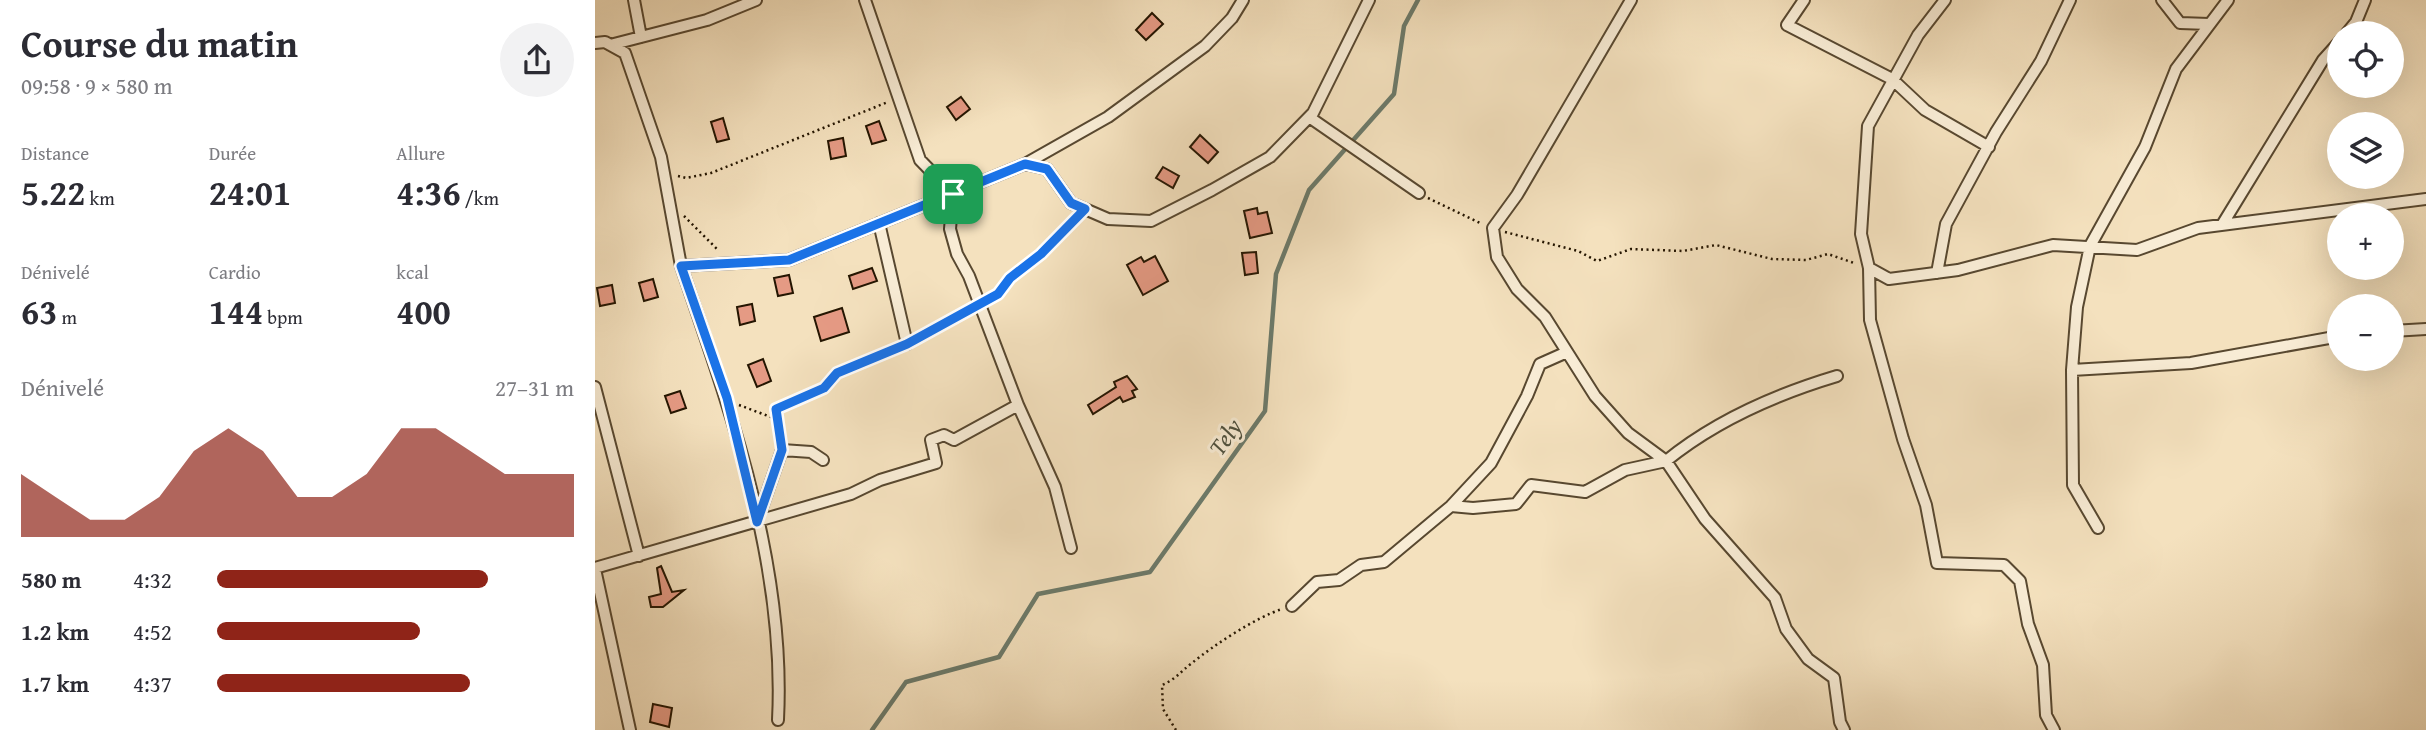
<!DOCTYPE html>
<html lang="fr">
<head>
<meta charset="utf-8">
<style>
  body { margin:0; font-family:"Gentium Book Plus",serif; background:#f2f2f3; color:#2b2b33; height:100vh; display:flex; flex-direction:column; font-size:26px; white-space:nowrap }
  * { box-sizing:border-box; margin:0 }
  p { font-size:23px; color:#7c7c81 }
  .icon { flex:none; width:38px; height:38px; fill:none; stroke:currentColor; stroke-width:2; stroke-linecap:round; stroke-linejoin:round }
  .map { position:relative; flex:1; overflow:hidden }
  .drawer { display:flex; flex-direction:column; background:#fff; width:595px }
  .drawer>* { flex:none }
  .tools { position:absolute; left:1732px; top:21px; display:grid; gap:14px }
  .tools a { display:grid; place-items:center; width:77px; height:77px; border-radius:50%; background:#fff; box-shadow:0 7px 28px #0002; font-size:35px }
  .pin { position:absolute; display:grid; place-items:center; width:60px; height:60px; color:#fff; margin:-30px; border-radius:14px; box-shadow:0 4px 10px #0006 }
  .round { display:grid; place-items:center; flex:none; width:74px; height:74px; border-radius:37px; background:#f2f2f3 }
  .overview { display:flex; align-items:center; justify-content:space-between; height:119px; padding:0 21px }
  h1 { font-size:38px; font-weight:700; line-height:52px }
  .figures { display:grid; grid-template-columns:repeat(3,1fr); gap:10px; height:119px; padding:7px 21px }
  .figures div { display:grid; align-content:center }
  .figures b { font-size:35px; font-weight:700 }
  .figures small { font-size:19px; font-weight:400 }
  .figures p { font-size:19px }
  .chart { height:196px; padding:14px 21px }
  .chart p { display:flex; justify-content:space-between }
  .chart svg { width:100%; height:126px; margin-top:7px; fill:#8f2418; opacity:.7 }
  ul { padding:0 21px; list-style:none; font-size:23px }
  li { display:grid; grid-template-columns:112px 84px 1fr; align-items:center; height:52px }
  li i { height:18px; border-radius:9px; background:#8f2418 }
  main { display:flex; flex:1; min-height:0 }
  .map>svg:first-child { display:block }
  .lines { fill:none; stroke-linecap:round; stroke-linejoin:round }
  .stream { stroke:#6c7a6a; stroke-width:4.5 }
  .building { fill:#e59a84; stroke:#241501; stroke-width:2 }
  .minor-casing { stroke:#584830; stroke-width:14 }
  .path { stroke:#241501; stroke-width:2.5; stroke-dasharray:2 3.5; stroke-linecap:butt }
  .minor { stroke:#f8ecd5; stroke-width:10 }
  .route-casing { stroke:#fff; stroke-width:14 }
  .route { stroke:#1a73e8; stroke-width:9 }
  .labels { text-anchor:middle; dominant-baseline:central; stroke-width:6; stroke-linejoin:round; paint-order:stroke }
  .water-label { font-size:24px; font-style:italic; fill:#4e503e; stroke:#f8ecd5 }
</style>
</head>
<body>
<main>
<section class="drawer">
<div class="overview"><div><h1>Course du matin</h1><p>09:58 · 9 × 580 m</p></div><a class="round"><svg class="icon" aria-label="share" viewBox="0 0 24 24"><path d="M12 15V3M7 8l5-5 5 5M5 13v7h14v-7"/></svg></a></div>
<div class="figures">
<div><p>Distance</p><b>5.22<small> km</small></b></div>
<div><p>Durée</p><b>24:01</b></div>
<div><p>Allure</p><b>4:36<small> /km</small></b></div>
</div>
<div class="figures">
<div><p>Dénivelé</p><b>63<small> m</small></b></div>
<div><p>Cardio</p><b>144<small> bpm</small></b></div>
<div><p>kcal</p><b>400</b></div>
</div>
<div class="chart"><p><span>Dénivelé</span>27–31 m</p>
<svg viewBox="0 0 160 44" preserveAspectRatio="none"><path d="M0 44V22L10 30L20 38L30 38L40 30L50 14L60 6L70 14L80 30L90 30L100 22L110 6L120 6L130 14L140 22L150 22L160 22V44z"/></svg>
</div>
<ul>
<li><b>580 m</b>4:32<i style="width:76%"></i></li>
<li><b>1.2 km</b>4:52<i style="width:57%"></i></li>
<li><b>1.7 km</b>4:37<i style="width:71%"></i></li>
</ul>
</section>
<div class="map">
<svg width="1831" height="730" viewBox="0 0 1831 730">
  <rect width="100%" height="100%" fill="#f4e1be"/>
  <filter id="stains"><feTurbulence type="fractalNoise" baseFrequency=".00286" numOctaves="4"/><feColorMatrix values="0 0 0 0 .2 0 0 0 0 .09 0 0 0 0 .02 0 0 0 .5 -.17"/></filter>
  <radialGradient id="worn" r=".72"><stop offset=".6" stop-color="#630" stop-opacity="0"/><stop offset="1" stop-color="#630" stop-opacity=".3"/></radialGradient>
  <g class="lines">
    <path class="stream" d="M277,730L311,682L404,657L443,594L555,572L670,411L681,274L714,190L799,94L809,26L823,0"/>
  </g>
  <path class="building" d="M557,13L568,24L551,40L541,30Z
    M366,97L375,109L361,120L352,107Z
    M128,118L134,139L122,142L116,122Z
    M284,121L291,140L277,144L271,126Z
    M605,135L623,152L613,163L595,147Z
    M248,138L251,156L236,159L233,141Z
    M568,167L584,176L578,188L561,178Z
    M662,208L663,214L672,212L677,233L655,238L649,211Z
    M661,252L663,273L650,275L647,253Z
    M560,256L573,281L548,295L532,265L546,257L549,262Z
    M277,268L282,281L258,289L254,276Z
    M194,275L198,293L183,296L179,278Z
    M58,279L63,297L49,301L44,283Z
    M17,285L20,303L5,306L2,288Z
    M157,304L160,321L145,325L142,307Z
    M247,308L254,332L226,341L219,317Z
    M168,359L176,381L162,387L153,365Z
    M532,376L542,389L537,391L540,397L528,402L525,397L498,414L493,405L521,387L519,382Z
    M85,391L91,408L76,413L70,396Z
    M66,566L77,592L89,590L68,607H56L54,597L66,594L62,568Z
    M58,704L77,708L74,727L55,722Z"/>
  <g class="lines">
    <g class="minor-casing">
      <path id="minor" d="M39,0L46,37
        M270,0L325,160L358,194L355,229L362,254L374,276L423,405
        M1036,0L922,195L898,228L902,257L922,289L950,317L1000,396L1033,433L1071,461C1120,421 1182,394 1242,376
        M1209,0L1192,25L1297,79L1330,110L1394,147
        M1350,0L1323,35L1273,126L1266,234L1274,268L1275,320L1308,439L1331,505L1342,563L1409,565L1425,581L1433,624L1448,665L1451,715L1459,730
        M1567,0L1585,23L1614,24
        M1752,33L1761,22L1770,0
        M0,43L10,42L30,53L66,157L86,266L194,260L430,164L513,117L610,46L637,18L648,0
        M15,45L112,20L161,0
        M714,117L824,193
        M430,164L452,169L476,203L513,219L556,221L617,190L675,157L718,113L774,0
        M284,223L312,344
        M1627,225L1728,60L1745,41
        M86,266C136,412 191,565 183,720
        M1274,268L1294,279L1363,270L1458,245L1542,250L1603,228L1831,199
        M1342,273L1351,224L1401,132L1446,61L1475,0
        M1797,331L1831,329
        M1477,370L1596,363L1745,336
        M0,387L44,556
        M856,506L878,508L921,504L936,485L990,492L1030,470L1071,461L1110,519L1180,598L1191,629L1213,659L1239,678L1245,722L1249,730
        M163,519L187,450L216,452L228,460
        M1503,528L1478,485L1477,370L1482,307L1495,246L1550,147L1581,69L1633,0
        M0,568L256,494L285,480L341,463L336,440L349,435L359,440L423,405L460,487L476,548
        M0,569L35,730
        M697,606L722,582L744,580L766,565L789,562L856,506L896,463L932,396L945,364L972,352"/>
    </g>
    <path class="path" d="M83,176L91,178L116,173L293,102
      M833,198L887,224
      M89,216L124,251
      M910,232L983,251L1002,261L1036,249L1088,251L1121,245L1177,259L1211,260L1233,254L1259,263
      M394,300L446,254L479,218
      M323,339L376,311
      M144,405L181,419
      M185,437L181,409L229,388L242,374L301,349
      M581,730L568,709L567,685C581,679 585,672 597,663C619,645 660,618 687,609"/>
    <use href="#minor" class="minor"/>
  </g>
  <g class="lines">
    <g class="route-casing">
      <path id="route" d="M430,164L452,169L476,203L490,209L446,254L415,278L403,294L312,344L242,373L229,388L181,409L187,450L162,522L132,398L86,266L194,260Z"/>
    </g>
    <use href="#route" class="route"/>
  </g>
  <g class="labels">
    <g class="water-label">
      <text transform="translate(630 437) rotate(-55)">Tely</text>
    </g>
  </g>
  <rect width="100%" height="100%" filter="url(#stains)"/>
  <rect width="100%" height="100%" fill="url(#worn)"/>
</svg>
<div class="tools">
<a><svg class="icon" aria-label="locate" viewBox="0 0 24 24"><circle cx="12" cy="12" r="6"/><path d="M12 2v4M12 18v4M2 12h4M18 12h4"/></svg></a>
<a><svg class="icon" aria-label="layers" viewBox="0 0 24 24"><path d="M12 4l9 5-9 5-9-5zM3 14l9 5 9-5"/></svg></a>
<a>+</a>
<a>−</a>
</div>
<div class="pin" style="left:358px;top:194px;background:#1e9e55"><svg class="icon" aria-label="arrive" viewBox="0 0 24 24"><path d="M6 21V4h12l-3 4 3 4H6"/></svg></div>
</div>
</main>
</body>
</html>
